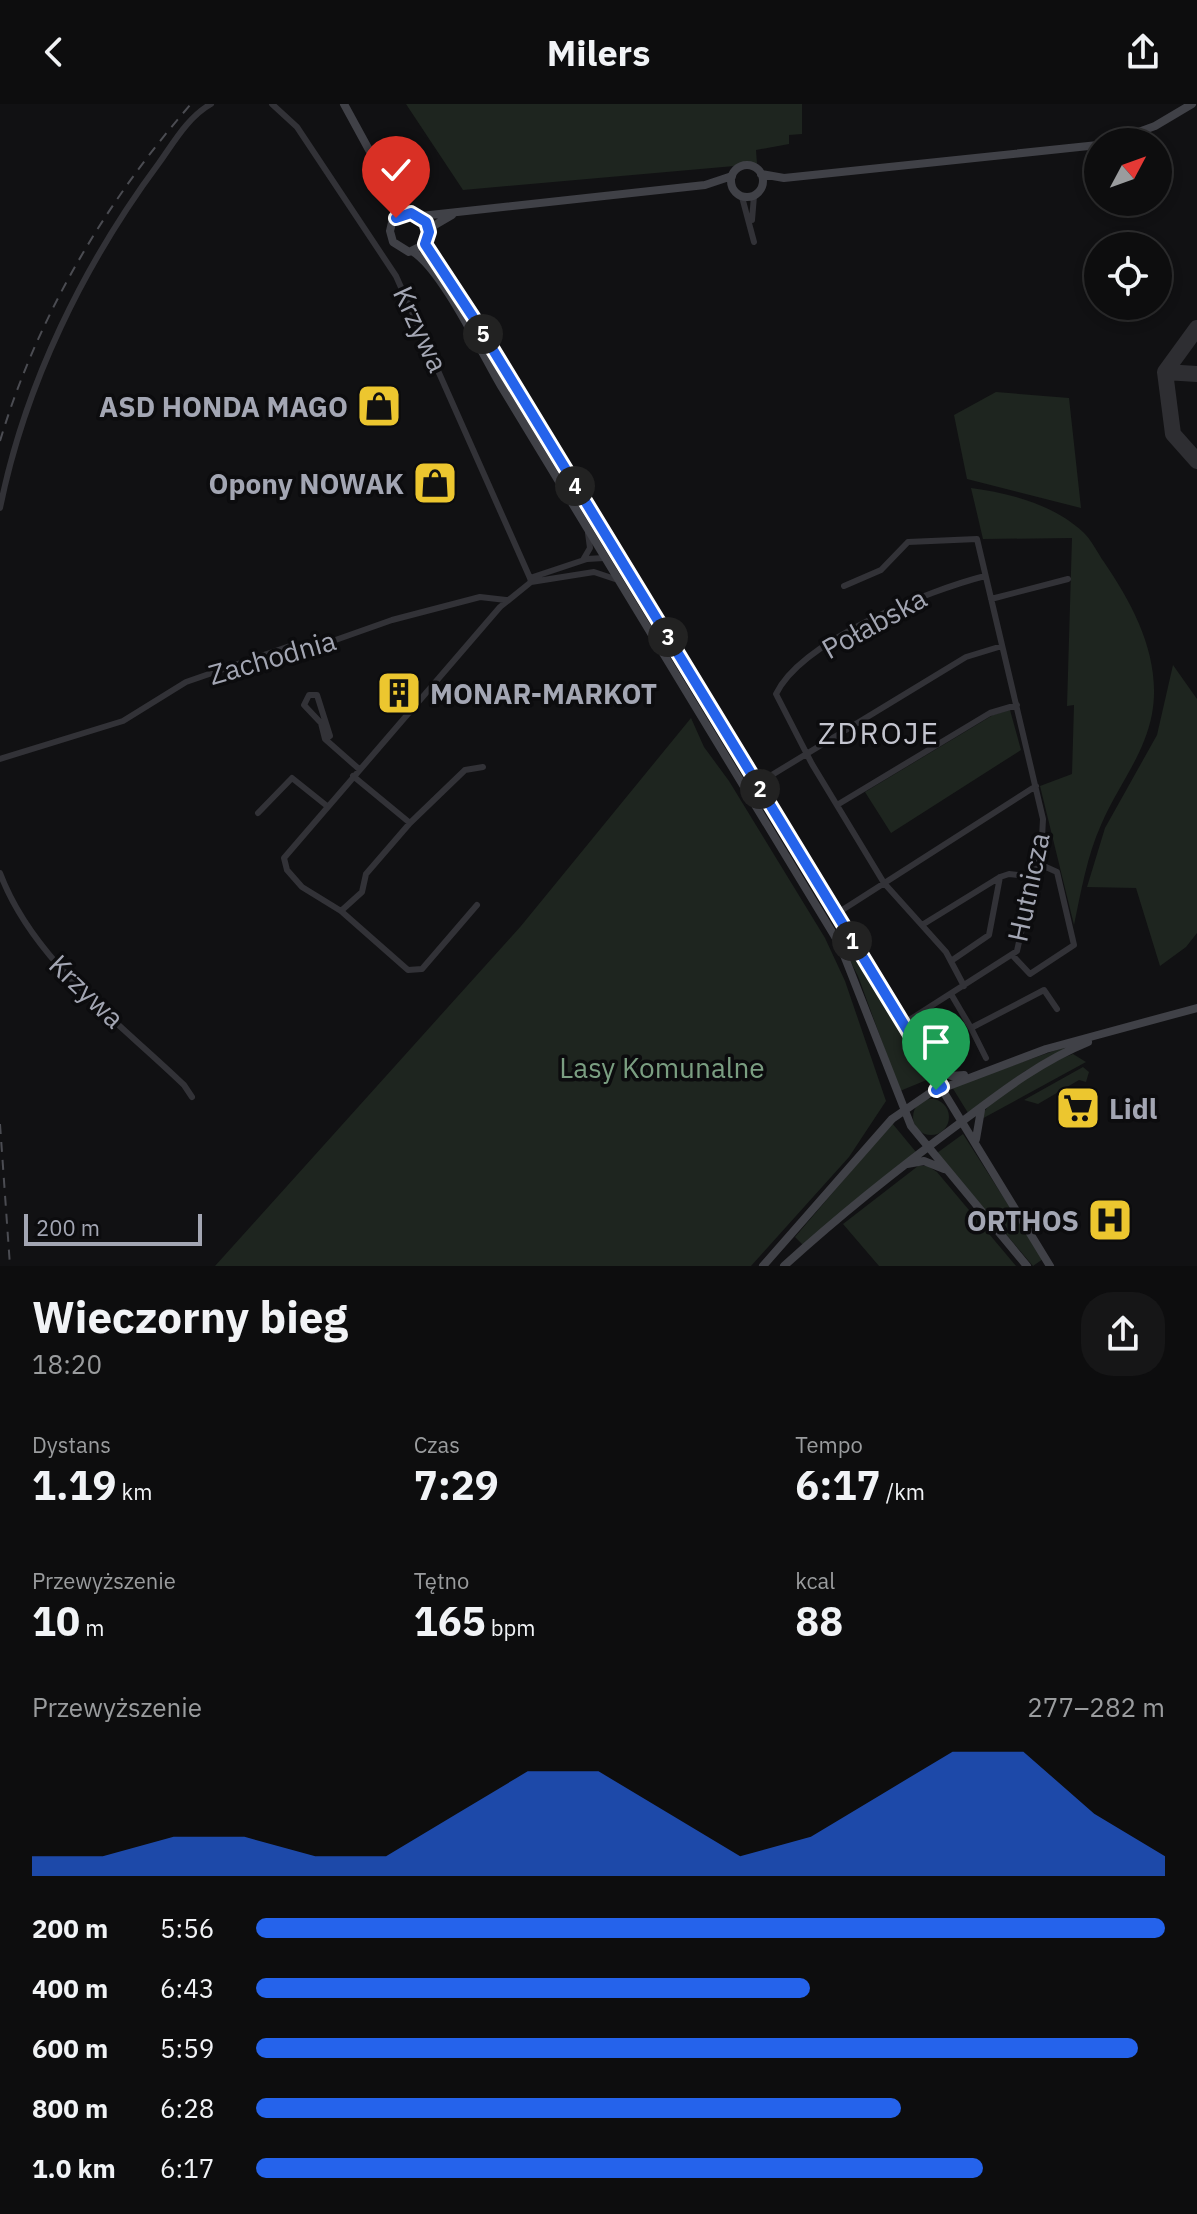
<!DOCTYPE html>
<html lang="pl">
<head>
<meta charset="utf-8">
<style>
  body { margin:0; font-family:"IBM Plex Sans",sans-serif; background:#161617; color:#f1f3f6; height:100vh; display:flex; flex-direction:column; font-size:30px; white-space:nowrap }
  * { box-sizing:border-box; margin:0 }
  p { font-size:26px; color:#9a9c9e }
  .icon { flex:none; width:44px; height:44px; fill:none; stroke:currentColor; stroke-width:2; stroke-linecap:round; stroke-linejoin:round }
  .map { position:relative; height:1162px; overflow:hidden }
  .details { display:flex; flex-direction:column; background:#0d0d0e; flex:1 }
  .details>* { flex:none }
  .needle { width:52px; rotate:49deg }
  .fabs { position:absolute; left:1084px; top:24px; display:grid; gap:16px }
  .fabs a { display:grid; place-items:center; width:88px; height:88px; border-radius:50%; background:#0d0d0e; box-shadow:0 4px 12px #0003,0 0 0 2px #2d2d2e; font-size:40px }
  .scale { position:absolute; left:24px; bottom:20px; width:178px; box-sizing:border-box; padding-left:8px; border:4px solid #a3a6b3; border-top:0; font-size:22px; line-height:28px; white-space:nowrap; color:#a3a6b3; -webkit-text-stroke:6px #0c0c0e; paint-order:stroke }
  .pin { position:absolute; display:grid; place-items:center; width:68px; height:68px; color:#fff; margin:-82px -34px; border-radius:50% 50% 50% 0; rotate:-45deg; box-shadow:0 0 8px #0007 }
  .pin .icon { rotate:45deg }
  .km { position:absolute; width:40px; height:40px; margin:-20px; border-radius:50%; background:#222; color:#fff; font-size:22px; line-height:40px; text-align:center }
  .round { display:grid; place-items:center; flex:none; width:84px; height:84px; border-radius:32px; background:#161617 }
  .headline { display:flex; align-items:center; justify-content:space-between; height:136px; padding:0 32px }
  h1 { font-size:44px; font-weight:700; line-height:60px }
  .stats { display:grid; grid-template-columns:repeat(3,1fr); gap:12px; height:136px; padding:8px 32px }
  .stats div { display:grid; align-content:center }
  .stats b { font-size:40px; font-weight:700 }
  .stats small { font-size:22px; font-weight:400 }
  .stats p { font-size:22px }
  .chart { height:224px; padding:16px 32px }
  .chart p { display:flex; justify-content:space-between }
  .chart svg { width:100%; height:144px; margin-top:8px; fill:#2563eb; opacity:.7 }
  ul { padding:0 32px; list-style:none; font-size:26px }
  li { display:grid; grid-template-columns:128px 96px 1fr; align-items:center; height:60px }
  li i { height:20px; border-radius:10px; background:#2563eb }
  header { display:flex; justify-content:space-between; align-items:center; height:104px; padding:0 32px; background:#0d0d0e; font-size:36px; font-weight:700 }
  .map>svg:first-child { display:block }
  .green { fill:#1e251f }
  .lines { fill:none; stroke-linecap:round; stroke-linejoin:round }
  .taxiway { stroke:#2e2e32; stroke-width:16 }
  .street { stroke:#323237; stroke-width:6 }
  .secondary { stroke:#404147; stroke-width:8 }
  .rail { stroke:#4b4c52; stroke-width:2; stroke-dasharray:10 8; stroke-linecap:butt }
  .route-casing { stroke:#fff; stroke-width:16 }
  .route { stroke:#2563eb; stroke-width:10 }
  .labels { text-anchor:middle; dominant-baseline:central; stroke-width:7; stroke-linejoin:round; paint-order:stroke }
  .street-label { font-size:28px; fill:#a3a6b3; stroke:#0c0c0e }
  .poi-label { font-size:28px; font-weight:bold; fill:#a3a6b3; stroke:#0c0c0e; text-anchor:end }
  .park-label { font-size:28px; fill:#7a9e81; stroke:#0c0c0e }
  .neighbourhood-label { font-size:30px; letter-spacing:2px; fill:#c4c5cf; stroke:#0c0c0e }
</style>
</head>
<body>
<header><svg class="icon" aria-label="back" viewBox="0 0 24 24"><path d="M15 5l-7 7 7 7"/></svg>Milers<svg class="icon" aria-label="share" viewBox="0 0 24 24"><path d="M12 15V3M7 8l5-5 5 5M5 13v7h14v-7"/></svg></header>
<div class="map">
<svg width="1197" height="1162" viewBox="0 0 1197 1162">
  <rect width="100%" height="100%" fill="#111113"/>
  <path class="green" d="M406,0H802V30L789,31V40L756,46L757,60L463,86Z
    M996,288L1069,294L1081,404L967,375L954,311Z
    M971,384C1009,389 1053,400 1083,428C1091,435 1097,448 1104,458C1134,502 1162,555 1152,610C1144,652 1117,683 1101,721C1087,752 1081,788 1074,821L1040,682L1072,670L1074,601L1067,602L1072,434L983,435Z
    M1173,561L1197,595V829L1186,843L1160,862L1136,784L1087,783L1105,724L1157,631Z
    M1010,606L1021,646L891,729L865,688L993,611Z
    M691,614L704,643L729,677L825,834L845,877L886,997L849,1053L751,1162H215L521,822Z
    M842,825L929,975L900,987L858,872L836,829Z
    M1082,937L1025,967L968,1009L952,983Z
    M1073,950L1086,958L978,1017C993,988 1041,961 1073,950Z
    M1083,963L1089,968L1086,978L1079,976L1038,1000L1024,996Z
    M913 1013a18 18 0 1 1 36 0a18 18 0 1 1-36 0Z
    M892,1019L916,1048L803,1141L795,1133Z
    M963,1030L1043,1155L1033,1162L937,1049Z
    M918,1062H928L937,1068L1016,1162H879L843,1120Z"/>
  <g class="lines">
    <path class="taxiway" d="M1197,224L1165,268L1173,330L1197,357
      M1165,268L1197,270"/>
    <path class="street" d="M272,0L297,23L396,172L530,474
      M742,93L754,138
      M752,116L754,92
      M0,404C25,280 84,160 159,59C174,38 188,13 211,0
      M583,456L590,444L588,429
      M530,474L587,455L604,454
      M531,478L594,468L615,475
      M844,482L881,466L908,438L977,435L1043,715L1042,734L1017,847L903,920
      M991,495L1068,475
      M325,635L330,632L317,591H309L304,601L321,619L325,635L359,665
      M0,655L123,617L186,578L290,542L327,539L392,516L480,493L506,496
      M353,672L410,719L465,666L483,663
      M757,680L966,553L1002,542
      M837,701L990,609L1017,601
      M258,709L292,674L327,702
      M0,769C33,857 119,918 184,981L192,993
      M477,801L422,865L408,866L341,807L302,783L287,766L284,754L500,503L531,478L530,474
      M341,807L362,788L366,770L410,719
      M836,810L1036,682
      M922,821L1000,773L1009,770L1035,773
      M1013,852L1030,870L1074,841L1057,768L1037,759
      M951,857L989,831L1000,773
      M964,882L946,848L884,779L812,660L776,590C802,536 930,486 985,472
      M951,890L971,924L1044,886L1057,905
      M971,924L986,954"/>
    <path class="secondary" d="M344,0L386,77L410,108
      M1111,38L1155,22L1192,0
      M731 77a16 16 0 1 1 32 0a16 16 0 1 1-32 0Z
      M761,70L784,74L1098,41
      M386,77L395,106L390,127L393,138L409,148L425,140L428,125L421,112L406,109L393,117
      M421,112L705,81L732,72
      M428,125L452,111
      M425,140L1050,1162
      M412,147C442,165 482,250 501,282L840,841L911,1022L1027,1162
      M932,963L951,972L964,971
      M976,1035L981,1006
      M907,1060L924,1057L944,1065
      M763,1162L892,1015L930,989L1046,945L1197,904
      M784,1162C840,1111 899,1064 960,1019C1001,988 1041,957 1088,938"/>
    <path class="rail" d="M0,337C37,213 106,97 191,0
      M0,1020L10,1162"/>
  </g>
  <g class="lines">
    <g class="route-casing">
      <path id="route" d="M396,114L411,109L426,118L429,128L425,140L473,213L942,983L936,986"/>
    </g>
    <use href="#route" class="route"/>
  </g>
  <defs>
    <g id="shop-square" transform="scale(2.3)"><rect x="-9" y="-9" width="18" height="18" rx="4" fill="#ecc62f" stroke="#0c0c0e"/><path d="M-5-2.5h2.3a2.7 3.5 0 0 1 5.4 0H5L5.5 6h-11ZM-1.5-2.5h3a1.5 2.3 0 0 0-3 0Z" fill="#111"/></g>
    <g id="building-square" transform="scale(2.3)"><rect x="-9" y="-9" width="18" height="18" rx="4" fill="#ecc62f" stroke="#0c0c0e"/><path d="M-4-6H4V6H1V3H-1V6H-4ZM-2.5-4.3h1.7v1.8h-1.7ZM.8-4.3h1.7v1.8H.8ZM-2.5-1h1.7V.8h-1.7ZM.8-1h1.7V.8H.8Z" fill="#111"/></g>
    <g id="supermarket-square" transform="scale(2.3)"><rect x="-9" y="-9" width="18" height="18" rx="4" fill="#ecc62f" stroke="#0c0c0e"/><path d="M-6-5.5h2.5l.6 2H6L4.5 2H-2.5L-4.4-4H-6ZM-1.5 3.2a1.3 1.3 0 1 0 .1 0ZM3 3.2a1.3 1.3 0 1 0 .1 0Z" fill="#111"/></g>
    <g id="hospital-square" transform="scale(2.3)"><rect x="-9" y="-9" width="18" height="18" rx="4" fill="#ecc62f" stroke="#0c0c0e"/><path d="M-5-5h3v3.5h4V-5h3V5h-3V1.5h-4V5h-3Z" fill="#111"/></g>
  </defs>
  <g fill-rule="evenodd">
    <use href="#shop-square" x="379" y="302"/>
    <use href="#shop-square" x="435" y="379"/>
    <use href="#building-square" x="399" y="589"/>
    <use href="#supermarket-square" x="1078" y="1004"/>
    <use href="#hospital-square" x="1110" y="1116"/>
  </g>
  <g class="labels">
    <g class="street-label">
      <text transform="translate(421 225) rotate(65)">Krzywa</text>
      <text transform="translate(874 519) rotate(-29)">Połabska</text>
      <text transform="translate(272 553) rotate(-16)">Zachodnia</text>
      <text transform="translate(1028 783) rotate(-78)">Hutnicza</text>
      <text transform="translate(87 887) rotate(44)">Krzywa</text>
    </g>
    <g class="poi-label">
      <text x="348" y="302">ASD HONDA MAGO</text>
      <text x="404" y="379">Opony NOWAK</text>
      <text x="430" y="589" text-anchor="start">MONAR-MARKOT</text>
      <text x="1109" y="1004" text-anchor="start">Lidl</text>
      <text x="1079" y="1116">ORTHOS</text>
    </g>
    <g class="park-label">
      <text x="662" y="963">Lasy Komunalne</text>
    </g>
    <g class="neighbourhood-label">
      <text x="879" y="628">ZDROJE</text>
    </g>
  </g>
</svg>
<div class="fabs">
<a><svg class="needle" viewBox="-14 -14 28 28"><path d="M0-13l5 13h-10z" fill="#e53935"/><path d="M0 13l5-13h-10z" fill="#9a9c9e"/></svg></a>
<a><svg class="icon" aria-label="locate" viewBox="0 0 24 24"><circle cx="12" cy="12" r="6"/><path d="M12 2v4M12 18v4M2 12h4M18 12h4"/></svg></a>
</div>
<div class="scale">200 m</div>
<div class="pin" style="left:936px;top:986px;background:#1e9e55"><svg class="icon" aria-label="arrive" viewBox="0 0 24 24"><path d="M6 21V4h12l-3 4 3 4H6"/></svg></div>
<div class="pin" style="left:396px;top:114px;background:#d93025"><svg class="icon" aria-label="check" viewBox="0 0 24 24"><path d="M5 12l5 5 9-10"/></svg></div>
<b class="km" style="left:852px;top:837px">1</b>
<b class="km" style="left:760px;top:685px">2</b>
<b class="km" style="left:668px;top:533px">3</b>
<b class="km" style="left:575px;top:382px">4</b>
<b class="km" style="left:483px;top:230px">5</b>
</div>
<section class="details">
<div class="headline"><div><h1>Wieczorny bieg</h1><p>18:20</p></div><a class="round"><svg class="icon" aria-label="share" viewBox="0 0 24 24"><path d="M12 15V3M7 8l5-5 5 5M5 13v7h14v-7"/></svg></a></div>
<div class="stats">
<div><p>Dystans</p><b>1.19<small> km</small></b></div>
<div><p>Czas</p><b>7:29</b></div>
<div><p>Tempo</p><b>6:17<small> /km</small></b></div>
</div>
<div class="stats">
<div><p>Przewyższenie</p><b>10<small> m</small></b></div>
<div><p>Tętno</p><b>165<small> bpm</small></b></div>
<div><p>kcal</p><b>88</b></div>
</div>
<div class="chart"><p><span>Przewyższenie</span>277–282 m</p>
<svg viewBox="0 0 160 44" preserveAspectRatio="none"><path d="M0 44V38L10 38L20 32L30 32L40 38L50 38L60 25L70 12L80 12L90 25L100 38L110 32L120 19L130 6L140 6L150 25L160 38V44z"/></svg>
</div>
<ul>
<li><b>200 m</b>5:56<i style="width:100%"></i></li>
<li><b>400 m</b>6:43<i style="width:61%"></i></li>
<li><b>600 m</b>5:59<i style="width:97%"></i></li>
<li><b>800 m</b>6:28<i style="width:71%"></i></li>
<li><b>1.0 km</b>6:17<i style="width:80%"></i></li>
</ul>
</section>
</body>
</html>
